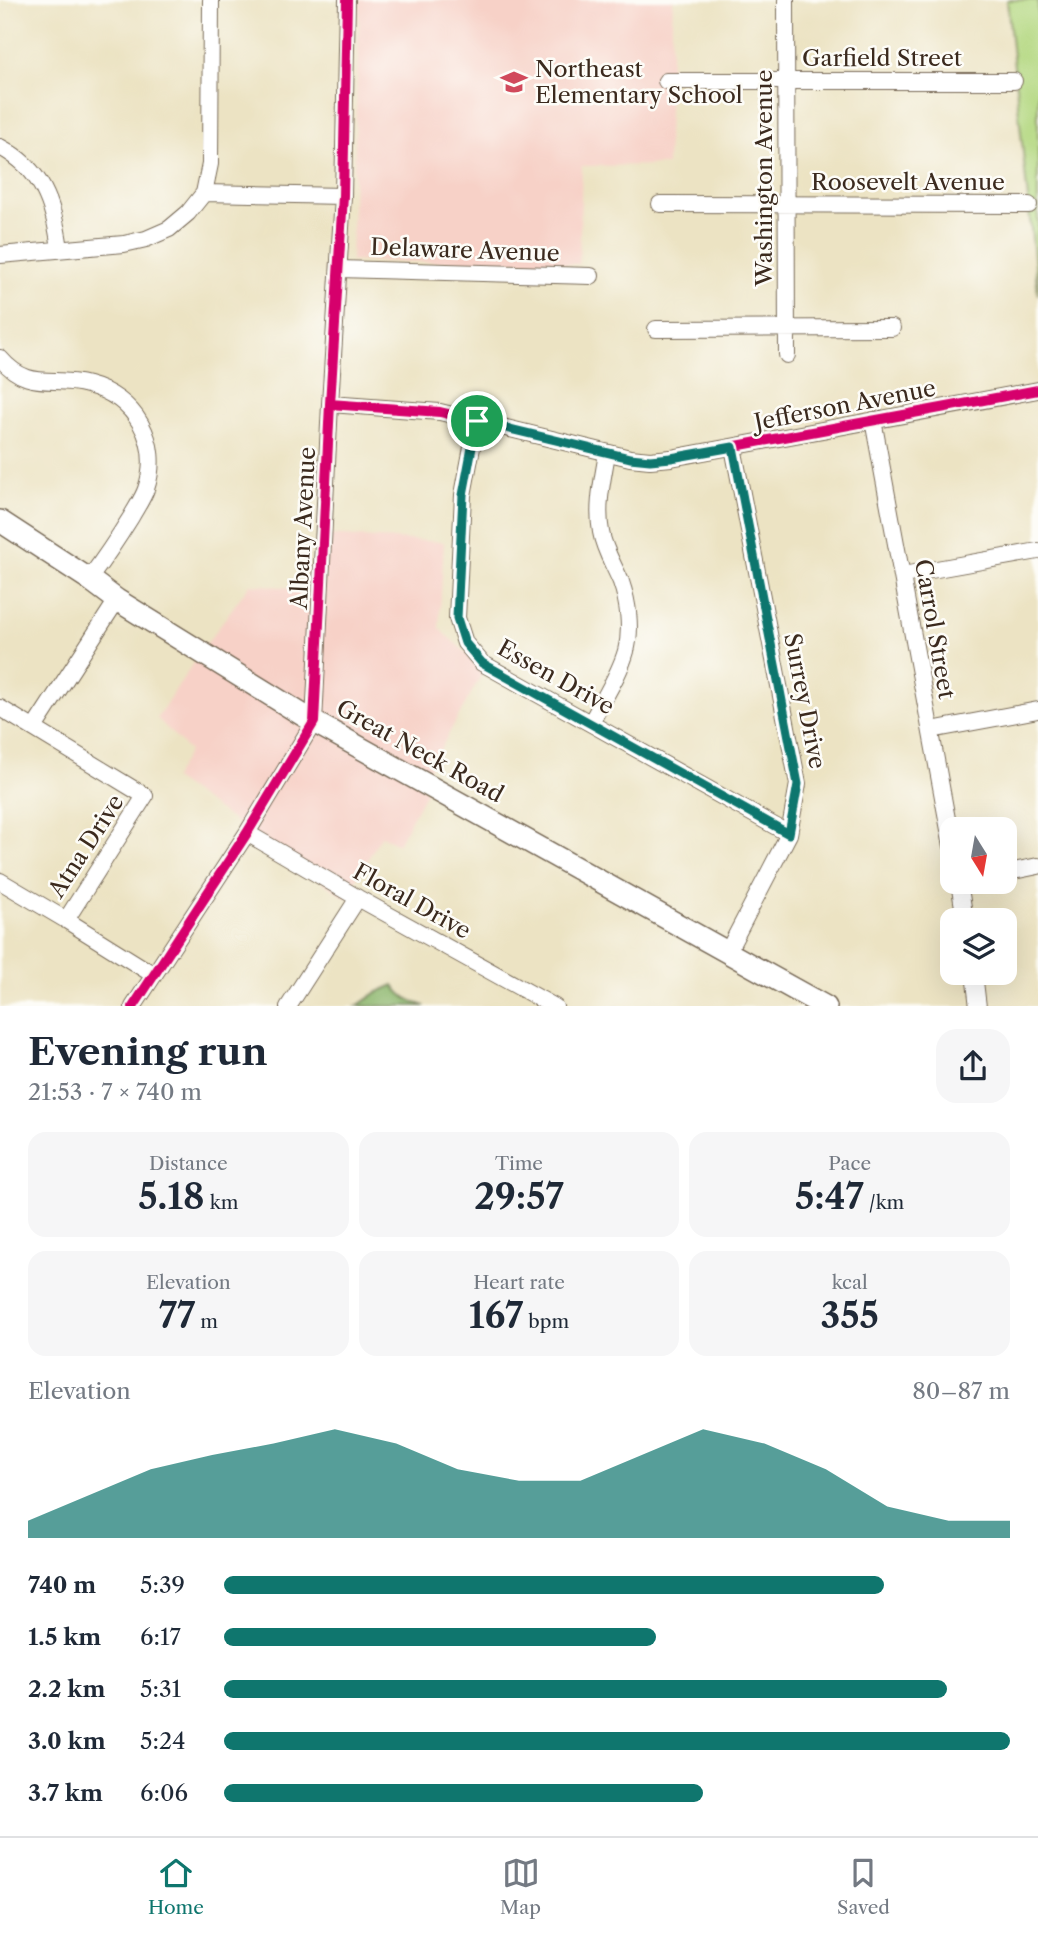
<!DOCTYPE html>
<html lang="en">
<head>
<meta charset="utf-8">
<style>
  body { margin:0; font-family:"Libre Caslon Text",serif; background:#f6f6f7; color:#1f2937; height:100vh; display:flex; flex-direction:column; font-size:26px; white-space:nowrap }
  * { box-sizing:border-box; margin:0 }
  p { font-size:23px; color:#747a83 }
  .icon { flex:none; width:38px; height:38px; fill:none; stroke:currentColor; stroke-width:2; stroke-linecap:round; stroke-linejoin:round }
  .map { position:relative; height:1006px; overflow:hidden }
  .sheet { display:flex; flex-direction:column; background:#fff; flex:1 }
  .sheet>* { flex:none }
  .needle { width:46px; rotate:169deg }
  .fabs { position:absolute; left:940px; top:817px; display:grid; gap:14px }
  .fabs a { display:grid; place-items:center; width:77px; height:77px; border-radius:14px; background:#fff; box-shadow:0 7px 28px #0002; font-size:35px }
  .pin { position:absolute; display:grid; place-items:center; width:60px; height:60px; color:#fff; margin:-30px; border:4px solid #fff; border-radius:50%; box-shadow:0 2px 7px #0007 }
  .round { display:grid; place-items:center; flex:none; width:74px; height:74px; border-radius:21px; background:#f6f6f7 }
  .summary { display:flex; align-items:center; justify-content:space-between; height:119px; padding:0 28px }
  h1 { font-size:38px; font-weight:700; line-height:52px }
  .metrics { display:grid; grid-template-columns:repeat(3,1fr); gap:10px; height:119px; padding:7px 28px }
  .metrics div { display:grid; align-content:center; border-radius:18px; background:#f6f6f7; text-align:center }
  .metrics b { font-size:35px; font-weight:700 }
  .metrics small { font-size:19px; font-weight:400 }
  .metrics p { font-size:19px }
  .chart { height:196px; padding:14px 28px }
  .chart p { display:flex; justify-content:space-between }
  .chart svg { width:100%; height:126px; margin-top:7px; fill:#0f766e; opacity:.7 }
  ul { padding:0 28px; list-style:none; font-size:23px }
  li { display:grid; grid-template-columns:112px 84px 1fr; align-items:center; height:52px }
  li i { height:18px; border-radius:9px; background:#0f766e }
  .dock { display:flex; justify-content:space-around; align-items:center; height:98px; border-top:2px solid #e0e1e3; background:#fff; font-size:19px; color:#747a83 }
  .dock a { display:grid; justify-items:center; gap:4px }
  .dock .on { color:#0f766e }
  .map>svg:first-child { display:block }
  .built { fill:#f7d1c7 }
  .green { fill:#b4d881; stroke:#788150; stroke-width:2 }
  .forest { fill:#8fb86f; stroke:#657146; stroke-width:2 }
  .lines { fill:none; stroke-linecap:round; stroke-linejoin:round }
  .minor-casing { stroke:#796b58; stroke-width:18 }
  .major-casing { stroke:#796b58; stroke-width:24 }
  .minor { stroke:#fff; stroke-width:16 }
  .major { stroke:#fff; stroke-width:21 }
  .cycleway-casing { stroke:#fdfcf7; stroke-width:15 }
  .cycleway { stroke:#d6006c; stroke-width:10 }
  .route-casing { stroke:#fff; stroke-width:14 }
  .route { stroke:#0f766e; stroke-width:9 }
  .labels { text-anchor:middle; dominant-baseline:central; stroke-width:5; stroke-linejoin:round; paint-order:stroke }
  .street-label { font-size:23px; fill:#3b2a1e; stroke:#fdfcf7 }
  .poi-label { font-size:23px; fill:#3b2a1e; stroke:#fdfcf7; text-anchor:start }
</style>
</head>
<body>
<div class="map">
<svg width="1038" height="1007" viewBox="0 0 1038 1007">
  <rect width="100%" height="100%" fill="#fdfcf7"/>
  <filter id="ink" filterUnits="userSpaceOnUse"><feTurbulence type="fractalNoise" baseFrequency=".0143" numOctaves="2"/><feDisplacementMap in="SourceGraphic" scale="14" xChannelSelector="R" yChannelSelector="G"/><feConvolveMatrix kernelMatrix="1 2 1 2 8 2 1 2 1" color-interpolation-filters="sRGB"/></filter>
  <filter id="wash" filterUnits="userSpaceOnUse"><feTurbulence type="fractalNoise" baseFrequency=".00686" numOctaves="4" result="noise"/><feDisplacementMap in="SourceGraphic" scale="28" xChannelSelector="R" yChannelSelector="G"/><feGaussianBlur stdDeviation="1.57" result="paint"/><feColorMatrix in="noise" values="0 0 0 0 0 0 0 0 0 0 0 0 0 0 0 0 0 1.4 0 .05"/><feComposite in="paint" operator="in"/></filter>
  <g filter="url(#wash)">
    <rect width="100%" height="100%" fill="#ece3c3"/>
    <path class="built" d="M360,0H673L667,165L582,166L579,264L351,261Z
      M326,535L444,542L439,628L484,670L420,786L427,790L398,844L381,836L346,898L173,779L189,751L157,718L197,657L250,584L323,591Z"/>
    <path class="green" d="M1007,0H1038V295Z"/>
    <path class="forest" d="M394,985C402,998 411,1001 425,1006H357L376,993Z"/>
  </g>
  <g filter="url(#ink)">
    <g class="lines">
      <g class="minor-casing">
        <path id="minor" d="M786,0L787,355
          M666,81H1014
          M0,147C42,169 54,204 60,249
          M204,193L210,164L211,0
          M660,204L1029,205
          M0,255L124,244L146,239L169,229L188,213L204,193L343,196
          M339,269L591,276
          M656,329L892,328
          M0,358C29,392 52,375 88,385C135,397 162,442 146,489C143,498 136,508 131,517C118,538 104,559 89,579
          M330,404L440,412L630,458L650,460L671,458L1038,390
          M873,420L952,846
          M477,421L463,495L457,618L465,643L482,663L789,834
          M903,575L1038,551
          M0,708L145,796L66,920
          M591,723C603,699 619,676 626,651C632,629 628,602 621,582C614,565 604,550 601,532C596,505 603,479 607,453
          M34,728L117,600
          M931,730L1038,710
          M247,833L358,898L555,1007
          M1004,873L1038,866
          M0,881L66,920L154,975
          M959,882L965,920
          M728,951L789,834L798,784L733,447
          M974,973L978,1007
          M133,1007L247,833L314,722L330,404L343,196L347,0
          M288,1007L358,898"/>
      </g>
      <g class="major-casing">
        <path id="major" d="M0,521L89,579L117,600L314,722L826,1007"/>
      </g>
      <use href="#minor" class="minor"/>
      <use href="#major" class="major"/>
      <g class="cycleway-casing">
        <path id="cycleway" d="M330,404L440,412L630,458L650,460L671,458L1038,390
          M133,1007L247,833L314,722L330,404L343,196L347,0"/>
      </g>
      <use href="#cycleway" class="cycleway"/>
    </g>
  </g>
  <g class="lines" filter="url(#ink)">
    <g class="route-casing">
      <path id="route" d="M477,421L630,458L650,460L671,458L733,447L798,784L789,834L482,663L465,643L457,618L463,495Z"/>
    </g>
    <use href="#route" class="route"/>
  </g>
  <defs>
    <g id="school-bare" transform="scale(2.1)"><path d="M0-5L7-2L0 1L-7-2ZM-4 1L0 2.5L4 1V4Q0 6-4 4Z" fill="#d1495b" stroke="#fdfcf7" stroke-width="2.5" paint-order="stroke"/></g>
  </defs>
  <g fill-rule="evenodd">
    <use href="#school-bare" x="514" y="82"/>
  </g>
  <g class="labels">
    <g class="street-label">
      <text x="882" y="58">Garfield Street</text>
      <text transform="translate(764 178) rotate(-90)">Washington Avenue</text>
      <text x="908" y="182">Roosevelt Avenue</text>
      <text transform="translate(465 250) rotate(2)">Delaware Avenue</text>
      <text transform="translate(845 405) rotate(-11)">Jefferson Avenue</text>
      <text transform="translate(303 528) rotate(-87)">Albany Avenue</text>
      <text transform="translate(935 629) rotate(80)">Carrol Street</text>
      <text transform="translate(556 677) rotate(29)">Essen Drive</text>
      <text transform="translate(805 701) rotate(79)">Surrey Drive</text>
      <text transform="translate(420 751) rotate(29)">Great Neck Road</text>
      <text transform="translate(86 846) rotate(-57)">Atna Drive</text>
      <text transform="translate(412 901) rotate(29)">Floral Drive</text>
    </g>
    <g class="poi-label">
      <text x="535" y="69">Northeast<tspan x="535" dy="26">Elementary School</tspan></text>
    </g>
  </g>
</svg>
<div class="fabs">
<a><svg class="needle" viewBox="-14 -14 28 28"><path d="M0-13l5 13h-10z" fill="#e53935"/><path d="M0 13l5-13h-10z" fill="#747a83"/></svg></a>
<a><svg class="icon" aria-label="layers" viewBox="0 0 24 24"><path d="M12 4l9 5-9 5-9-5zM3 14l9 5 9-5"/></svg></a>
</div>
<div class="pin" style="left:477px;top:421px;background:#1e9e55"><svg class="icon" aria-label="arrive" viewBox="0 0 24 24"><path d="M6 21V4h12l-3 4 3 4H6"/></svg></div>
</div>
<section class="sheet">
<div class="summary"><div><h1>Evening run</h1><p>21:53 · 7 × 740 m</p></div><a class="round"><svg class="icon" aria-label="share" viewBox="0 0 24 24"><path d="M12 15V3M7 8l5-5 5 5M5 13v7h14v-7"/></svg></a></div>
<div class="metrics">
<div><p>Distance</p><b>5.18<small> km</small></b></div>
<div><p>Time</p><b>29:57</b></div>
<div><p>Pace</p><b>5:47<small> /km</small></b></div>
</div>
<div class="metrics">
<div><p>Elevation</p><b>77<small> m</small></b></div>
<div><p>Heart rate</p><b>167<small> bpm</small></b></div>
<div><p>kcal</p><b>355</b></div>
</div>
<div class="chart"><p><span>Elevation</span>80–87 m</p>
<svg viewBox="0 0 160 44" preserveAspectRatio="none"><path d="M0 44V38L10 29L20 20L30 15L40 11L50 6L60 11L70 20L80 24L90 24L100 15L110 6L120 11L130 20L140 33L150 38L160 38V44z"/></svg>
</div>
<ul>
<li><b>740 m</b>5:39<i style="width:84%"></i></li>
<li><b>1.5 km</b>6:17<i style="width:55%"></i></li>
<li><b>2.2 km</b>5:31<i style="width:92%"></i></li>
<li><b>3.0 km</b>5:24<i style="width:100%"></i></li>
<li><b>3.7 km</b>6:06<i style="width:61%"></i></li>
</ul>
</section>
<nav class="dock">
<a class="on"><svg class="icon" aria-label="home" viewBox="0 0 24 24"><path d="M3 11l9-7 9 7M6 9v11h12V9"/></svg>Home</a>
<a><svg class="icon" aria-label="map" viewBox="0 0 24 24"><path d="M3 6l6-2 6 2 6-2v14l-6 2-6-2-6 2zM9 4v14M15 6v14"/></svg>Map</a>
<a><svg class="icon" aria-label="saved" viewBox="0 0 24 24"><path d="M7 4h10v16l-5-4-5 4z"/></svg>Saved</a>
</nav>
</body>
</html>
